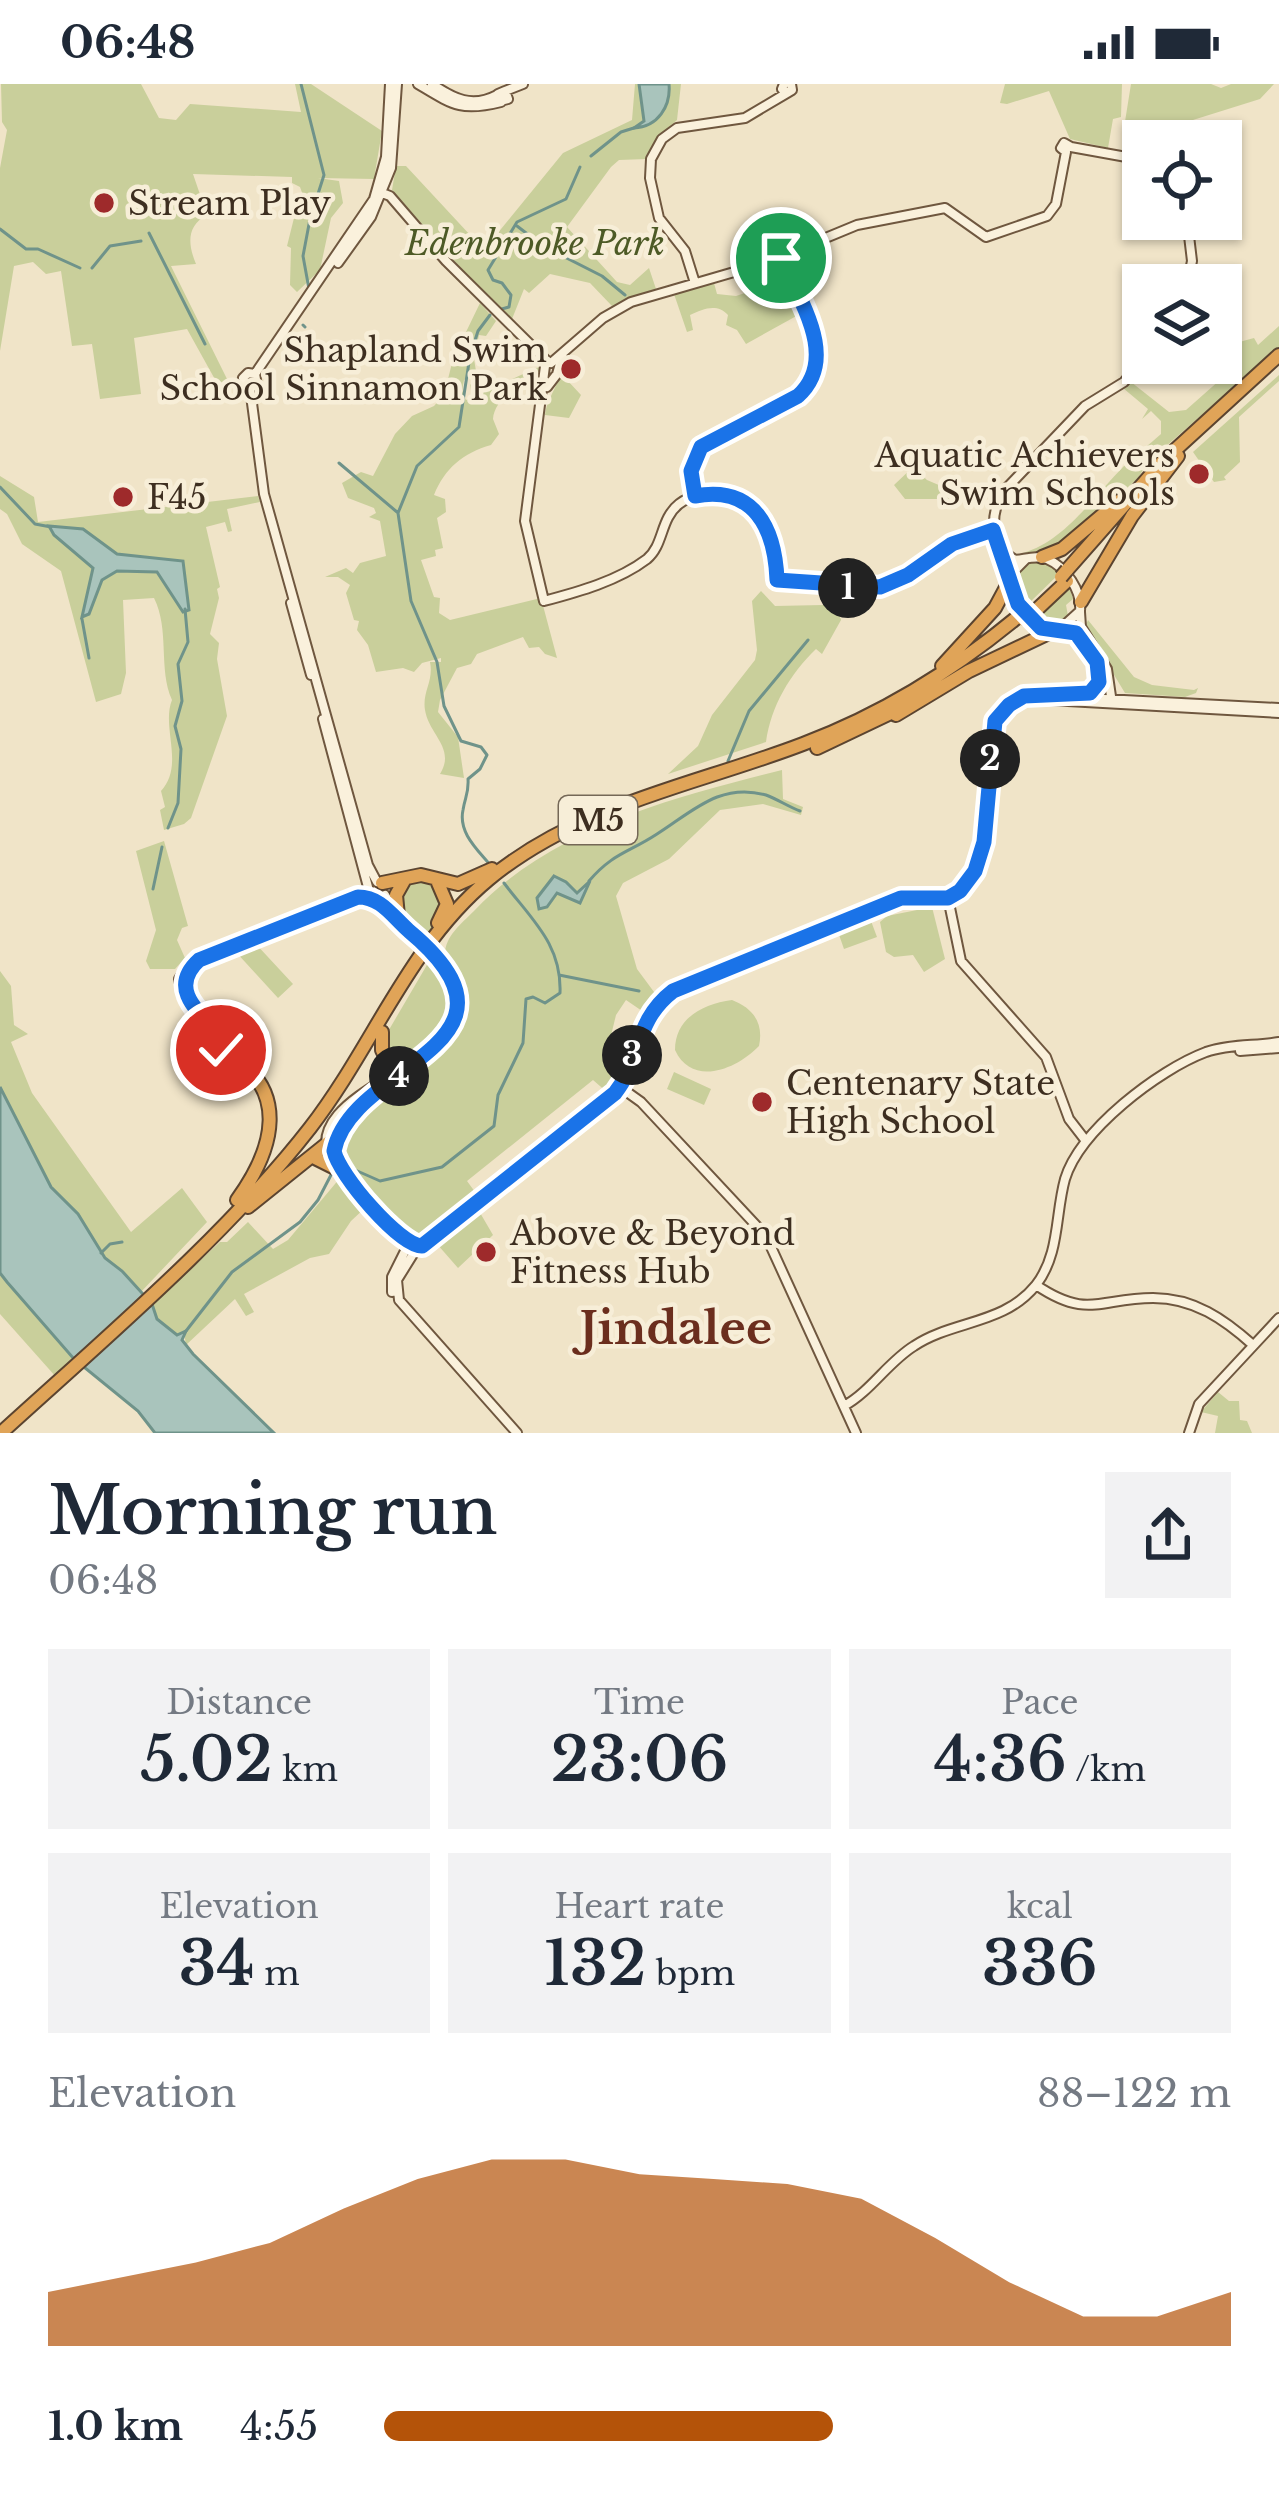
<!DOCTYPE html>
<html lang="en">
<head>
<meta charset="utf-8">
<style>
  body { margin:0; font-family:"Libre Baskerville",serif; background:#f2f2f3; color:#1f2937; height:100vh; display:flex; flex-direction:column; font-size:45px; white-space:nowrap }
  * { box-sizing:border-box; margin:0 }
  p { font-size:39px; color:#747a83 }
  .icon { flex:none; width:66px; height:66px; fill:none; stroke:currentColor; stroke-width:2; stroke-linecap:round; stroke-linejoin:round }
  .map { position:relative; height:1349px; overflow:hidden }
  .side { display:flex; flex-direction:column; background:#fff; flex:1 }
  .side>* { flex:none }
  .fabs { position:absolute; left:1122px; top:36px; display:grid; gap:24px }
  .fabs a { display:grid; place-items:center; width:120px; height:120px; border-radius:0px; background:#fff; box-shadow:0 3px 9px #0004; font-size:60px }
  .pin { position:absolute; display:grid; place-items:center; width:102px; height:102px; color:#fff; margin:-51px; border:6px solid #fff; border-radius:50%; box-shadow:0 3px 12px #0007 }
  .km { position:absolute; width:60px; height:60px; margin:-30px; border-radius:50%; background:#222; color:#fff; font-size:33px; line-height:60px; text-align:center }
  .round { display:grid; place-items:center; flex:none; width:126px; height:126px; border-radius:0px; background:#f2f2f3 }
  .head { display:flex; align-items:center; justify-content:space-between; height:204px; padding:0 48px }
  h1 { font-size:66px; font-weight:600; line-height:90px }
  .metrics { display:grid; grid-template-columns:repeat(3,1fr); gap:18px; height:204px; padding:12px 48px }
  .metrics div { display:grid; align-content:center; border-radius:0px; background:#f2f2f3; text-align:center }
  .metrics b { font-size:60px; font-weight:600 }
  .metrics small { font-size:33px; font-weight:400 }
  .metrics p { font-size:33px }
  .chart { height:336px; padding:24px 48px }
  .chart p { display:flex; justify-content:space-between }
  .chart svg { width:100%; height:216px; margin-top:12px; fill:#b45309; opacity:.7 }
  ul { padding:0 48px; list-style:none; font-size:39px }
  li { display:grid; grid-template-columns:192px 144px 1fr; align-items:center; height:90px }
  li i { height:30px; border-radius:15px; background:#b45309 }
  .status { display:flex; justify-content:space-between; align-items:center; height:84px; padding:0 60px; background:#fff; direction:ltr }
  .status svg { height:33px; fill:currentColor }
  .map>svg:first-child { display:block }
  .green { fill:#c9cf9b }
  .water { fill:#a9c4bc; stroke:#6f938a; stroke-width:3 }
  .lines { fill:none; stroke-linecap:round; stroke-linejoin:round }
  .stream { stroke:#6f938a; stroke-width:3 }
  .secondary-casing { stroke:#6f573f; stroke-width:12 }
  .highway-casing { stroke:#5b4430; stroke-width:16 }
  .secondary { stroke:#faf1dc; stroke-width:8 }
  .highway { stroke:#e0a458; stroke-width:12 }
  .secondary-bridge-casing { stroke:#6f573f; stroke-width:12; stroke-linecap:butt }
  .highway-bridge-casing { stroke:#5b4430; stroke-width:16; stroke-linecap:butt }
  .secondary-bridge { stroke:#faf1dc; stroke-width:8 }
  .highway-bridge { stroke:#e0a458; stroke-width:12 }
  .route-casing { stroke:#fff; stroke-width:24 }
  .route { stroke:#1a73e8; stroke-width:15 }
  .poi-dot { fill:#9e2a2b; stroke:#f7eed8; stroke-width:4.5 }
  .labels { text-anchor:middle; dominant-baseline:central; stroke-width:9; stroke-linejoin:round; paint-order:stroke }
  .shield { fill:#f7eed8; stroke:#756857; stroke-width:3 }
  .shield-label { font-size:30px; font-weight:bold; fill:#3d2e20 }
  .poi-label { font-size:33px; fill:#3d2e20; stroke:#f7eed8; text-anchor:start }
  .park-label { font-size:33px; font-style:italic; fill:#4d5a26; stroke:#f7eed8 }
  .district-label { font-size:45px; font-weight:bold; fill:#6b2e1e; stroke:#f7eed8 }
</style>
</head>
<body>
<div class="status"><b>06:48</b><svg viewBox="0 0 49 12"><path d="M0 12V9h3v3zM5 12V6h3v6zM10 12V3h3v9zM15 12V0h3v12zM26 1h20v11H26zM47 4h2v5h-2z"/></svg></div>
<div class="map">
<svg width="1279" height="1349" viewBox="0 0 1279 1349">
  <rect width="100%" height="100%" fill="#f0e4c8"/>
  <path class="green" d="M1,0H141L159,34L176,36L190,20L301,28L295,0H311L382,47L374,95L318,94L339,97L343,119L331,134L320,186L297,208L290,201L291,164L287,162L297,122L304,114L300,103L292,99V93L193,90L207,131C186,142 188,161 196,180L171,182L228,297L217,299L187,245L134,254L141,310L100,315L92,260L72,262L61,187L46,190L33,178L14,182L0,267V84L7,46L2,38Z
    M635,0H681L677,36L658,53L647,75L619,76L611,83L567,143L617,198L630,201L649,184L656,205L612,222L590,199L550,190L529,209L524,205L512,235L500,229L392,106L396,82H406L484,166L563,69L632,36Z
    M1005,0H1122L1121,33L1113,35L1108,64L1070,55L1049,7L1007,20L1000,19Z
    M1131,0H1211L1221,4L1231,0H1274L1260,15L1161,46L1159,55L1123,50Z
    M786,195L800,230L746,260L737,246L726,241L728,231C717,219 703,225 690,231L693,246L687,248L674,210L714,199L717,210L736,212Z
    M480,219L496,237L486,252L479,251L474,275L476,287L464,296L462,307L466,316L472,313L470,300L480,310L536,284L542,283L544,291L538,292L537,298C519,297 494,316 493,335L499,350L491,361C463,369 445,384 434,411L445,415L446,428L437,434L443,464L435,466L436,472L421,476L434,513L440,514L439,529L450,536L541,514L557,574L545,570L539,563L529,564L523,553L477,570L471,580L457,584L440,616L438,628L458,653L464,694L440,690C456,664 429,651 425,626C422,608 434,597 430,578H441V574L422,579L414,588L403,584L376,588L368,561L357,546L359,537L354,536L346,509L350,501L338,493H325L346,484L353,489L360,479L386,472L380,437L369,433L376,429L374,424L348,414L342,399L361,388L373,392L395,350L412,332L434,322L444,311L453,275Z
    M1279,242V263L1148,378L1138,394L1065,461L1045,469H1023C1065,457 1093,413 1124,382C1134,372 1149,361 1161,350V337L1151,327L1142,335L1148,325L1123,304L1131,298L1169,328L1186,326L1221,295L1214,279H1221V263L1254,254L1258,261Z
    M572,271L583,282L568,297L581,311L569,334L545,331C547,313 562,297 562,280Z
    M1279,291V297L1239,333L1240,378L1224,393L1226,396L1214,398L1193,368Z
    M913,383L927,396L948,405L949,415H905L894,401Z
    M0,392L34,413L38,438L258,412L260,418L227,425L232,447L228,448L225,438L206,443L220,503L217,505L219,514L210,550L219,559L217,575L227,632L191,734L184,740L164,746L160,726L165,723L161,707C185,681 161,643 172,616C158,585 170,546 154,514L123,516L126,589L121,610L96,618L61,487L22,460L7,430L0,425Z
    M1042,477L1060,489L1025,523L1013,506L1018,503L1014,498L1024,480Z
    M1068,498L1073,515L1066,521L1068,532L1055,543L1034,536Z
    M827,505L838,510L837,523L841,536L822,570L816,565C790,590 771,622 766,658L668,690L698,662L712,631L755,576L757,566L752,517L761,507L775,522L823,521Z
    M1088,536L1134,593L1152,601L1194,606L1198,604L1196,609L1185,613L1125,609L1085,543Z
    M782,686L783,715L803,723L801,731L763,720L720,726L669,775L623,799L616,812L637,885L657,912L645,929L626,916L616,931L606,972L625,979L608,1009L593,996L467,1097L478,1112L420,1158L408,1154L343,1082L338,1071L369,1025L441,971L456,954L467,908L461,892L445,872C444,853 461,840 474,827C552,744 675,713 782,686Z
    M164,757L188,842L182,844L177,856L185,874L175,885H150L146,877L156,846L136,767Z
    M415,796L432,798L443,825L424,856L401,828L400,811Z
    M932,823L945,875L924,888L913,871L894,873L886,868L880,838L887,832Z
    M871,837L877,853L844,865L838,848Z
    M255,859L293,900L278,914L235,867Z
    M431,874C488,934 409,993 390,974C389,973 384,958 383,956Z
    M0,887L11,902L14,941L28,950L11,958L32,1009L131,1148L182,1104L207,1138L140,1209L122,1187L105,1174L78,1130L51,1103L0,1003Z
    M732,916C753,924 764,939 759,962C736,986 692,1003 675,966C675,934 703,920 732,916Z
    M674,988L711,1005L704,1021L667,1005Z
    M340,1094L366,1123L351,1137L329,1170L310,1174L244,1210L254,1228L246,1232L235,1215L186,1261L184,1249L177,1251L157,1235L152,1221L220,1158H227L248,1138L273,1165L288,1156Z
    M479,1127L493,1151L458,1184L437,1160Z
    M0,1189L74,1275L56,1293L0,1230Z
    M1218,1308L1229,1317H1239L1240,1336L1247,1337L1252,1349H1215L1218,1332L1201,1328Z"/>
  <path class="water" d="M639,0H669C671,22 658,43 634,44L644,37Z
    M49,442L83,445L117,470L183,477L189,526L183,528L157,488L117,487L102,496L89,530L82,533L93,484L54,451Z
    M554,792L566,798L577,809L590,797L580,819L557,809L547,823L539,825L537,814Z
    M0,1003L51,1103L78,1130L105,1174L122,1187L152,1220L157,1235L177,1251L186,1247L182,1256L193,1270L274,1349H155L138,1327L74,1275L7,1198L0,1189Z"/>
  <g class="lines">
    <path class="stream" d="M301,0L324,91L310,135L303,172L309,205
      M591,72L621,48L637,43
      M517,142L543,162L602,192L625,211
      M0,145L26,165H38L80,184
      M149,149L205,260
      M92,184L110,162L141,157
      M498,226L509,223L511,211L502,199L493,196L488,186L517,138L566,115L580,83
      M490,231L478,247L470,272L459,343L417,382L398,429L411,517L437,578L444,622L461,657L481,663L487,671L480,685L468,695C469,709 465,713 463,726C458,749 478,766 491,782
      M303,241L305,243
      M339,379L397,428
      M0,403L35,440L51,443
      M82,535L89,574
      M728,677L749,627L808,556
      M168,744L178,719L181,665L175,642L182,617L178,580L188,558L185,525
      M589,797C613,769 628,769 657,750C692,728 720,698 766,711C777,715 789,723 800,727
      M153,805L162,763
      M559,891L639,907
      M346,1082L380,1097L442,1083L494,1042L498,1011L523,959L526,915L533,913L545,919L560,909C562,860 531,835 504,799
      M101,1169L110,1160L122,1158
      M186,1247L232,1188L300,1138L318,1116L332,1089"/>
    <g class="secondary-casing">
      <path id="secondary" d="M418,0C453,21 461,28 501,18
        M432,0C454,15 472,24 497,11
        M784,0L782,5L787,9L792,6L791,0
        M505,7L508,15L500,17L498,10Z
        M505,7L523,0
        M377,107L390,112L446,177L549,279
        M1187,135L1192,177L1187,201
        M338,179L371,133L391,84L397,0
        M695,199L685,167L659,134L650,94L651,75L662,55L677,44L745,34L787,9
        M551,279L603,234L631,218L765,179L857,141L945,124L986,153L1047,132L1056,120L1066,68L1061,64L1064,59L1071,63L1143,76
        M545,282L525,437L544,517C578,508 618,497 647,475C664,461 660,435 679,420C703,401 755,411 768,441C775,457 776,479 777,496L880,503L908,492L952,460L993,446
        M547,303L557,290L563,269
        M249,304L243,294L248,289L255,290
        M250,304L264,410L368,781L377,798
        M250,304L257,301L255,290L374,115L386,73L390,0
        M696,412L691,387L701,363L798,312C840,274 800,215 781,174
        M1002,467L1015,476C1026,475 1037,471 1047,475C1066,483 1082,507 1080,527L1059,546C1032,546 1008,518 1010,491L1025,476
        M1009,495C1005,460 983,451 1001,410L1085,322L1124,298L1143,275
        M291,519L311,591
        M1080,528L1081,543L1107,585L1112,619
        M1062,546C1088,549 1099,579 1106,601
        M1028,611L1279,624
        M323,635L368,803
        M385,811L396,830
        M948,814L961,877L1046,973L1069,1035L1086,1057
        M183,914L179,895L189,879
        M225,956L187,914V891L199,876L357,813L376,816L411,848
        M225,956L231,961L227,968L220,963Z
        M1240,967L1279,964
        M620,1003L641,1018L766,1152L856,1349
        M332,1080C309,1039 358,1012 388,993
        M342,1090L415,1167
        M346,1093L334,1069C344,993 513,965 437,876
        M412,1161L428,1158L612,1012C642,980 629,940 673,907L896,816C917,810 942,821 961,810C999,788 990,686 996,647C1002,629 1014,619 1032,615L1279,629
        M415,1167L397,1196L399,1216L517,1349
        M1036,1201C1088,1236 1100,1214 1153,1214C1194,1214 1224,1235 1253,1261
        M392,1208V1193L407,1163
        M844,1322C871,1307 888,1278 914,1262C953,1236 1004,1241 1036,1201C1060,1170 1055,1131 1065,1095C1080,1046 1158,986 1206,968C1229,960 1255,962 1279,958
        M1189,1349L1199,1320L1279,1234"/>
    </g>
    <g class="highway-casing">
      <path id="highway" d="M1042,473L1062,465L1119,417
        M1067,486L1163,377L1279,271
        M1081,518L1132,432L1178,372
        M1031,531L1067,497
        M942,582L995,524L1009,498
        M896,631L969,587L1053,547
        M817,664L901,624
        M382,799L421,791L458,800L492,785
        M398,832L396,811L405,795
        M438,839L447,820L438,799
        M382,948V966L393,988L390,998
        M225,968C291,1005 274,1065 237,1116
        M313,1073L337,1085
        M248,1123L339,1050
        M1,1349C103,1256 226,1152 310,1044C373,963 408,862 489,795C580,720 696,701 803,660C883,630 955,585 1020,531"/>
    </g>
    <use href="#secondary" class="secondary"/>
    <use href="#highway" class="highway"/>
    <g class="secondary-bridge-casing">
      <path id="secondary-bridge" d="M418,855L437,876"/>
    </g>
    <g class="highway-bridge-casing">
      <path id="highway-bridge" d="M1061,493L1067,486
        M1024,536L1031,531"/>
    </g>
    <use href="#secondary-bridge" class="secondary-bridge"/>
    <use href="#highway-bridge" class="highway-bridge"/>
  </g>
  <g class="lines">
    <g class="route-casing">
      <path id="route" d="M221,966L225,956C204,932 165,907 199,876L358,813C381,813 392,832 409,847C546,961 351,979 334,1067C339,1091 399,1161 422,1162L615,1009C642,975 633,938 673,907L901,814H948L960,807L975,787L984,758L995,637L1009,621L1024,612L1090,609L1099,598L1097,578L1076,549L1041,544L1018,520L993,446L952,460L908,491L880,503L777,496C775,445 755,401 695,412L691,387L701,363L798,312C840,274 799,216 781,174"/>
    </g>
    <use href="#route" class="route"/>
  </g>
  <g class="poi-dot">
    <circle cx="104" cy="119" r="12"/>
    <circle cx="571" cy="285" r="12"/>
    <circle cx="1199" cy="390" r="12"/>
    <circle cx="123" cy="413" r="12"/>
    <circle cx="762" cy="1018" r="12"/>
    <circle cx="486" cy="1168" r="12"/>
  </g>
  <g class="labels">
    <rect class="shield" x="559" y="712" width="78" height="48" rx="9"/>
    <g class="shield-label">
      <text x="598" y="736">M5</text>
    </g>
    <g class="poi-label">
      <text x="128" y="119">Stream Play</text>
      <text x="547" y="266" text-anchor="end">Shapland Swim<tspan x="547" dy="38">School Sinnamon Park</tspan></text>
      <text x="1175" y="371" text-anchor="end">Aquatic Achievers<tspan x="1175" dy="38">Swim Schools</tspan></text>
      <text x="147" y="413">F45</text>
      <text x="786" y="999">Centenary State<tspan x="786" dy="38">High School</tspan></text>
      <text x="510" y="1149">Above &amp; Beyond<tspan x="510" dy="38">Fitness Hub</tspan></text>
    </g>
    <g class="park-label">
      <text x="535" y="159">Edenbrooke Park</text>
    </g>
    <g class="district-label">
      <text x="676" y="1244">Jindalee</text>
    </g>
  </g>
</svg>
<div class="fabs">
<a><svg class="icon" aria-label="locate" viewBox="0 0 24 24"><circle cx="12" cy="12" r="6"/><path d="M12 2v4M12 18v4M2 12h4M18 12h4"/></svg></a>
<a><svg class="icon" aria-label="layers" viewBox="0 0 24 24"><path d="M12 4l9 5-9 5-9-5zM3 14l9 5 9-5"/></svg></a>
</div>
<div class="pin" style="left:781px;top:174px;background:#1e9e55"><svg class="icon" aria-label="arrive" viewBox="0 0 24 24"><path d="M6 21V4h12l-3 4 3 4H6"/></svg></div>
<div class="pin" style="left:221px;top:966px;background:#d93025"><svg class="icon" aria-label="check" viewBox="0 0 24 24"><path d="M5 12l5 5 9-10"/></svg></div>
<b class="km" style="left:848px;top:504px">1</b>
<b class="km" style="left:990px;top:675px">2</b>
<b class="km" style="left:632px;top:971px">3</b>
<b class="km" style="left:399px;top:992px">4</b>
</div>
<section class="side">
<div class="head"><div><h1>Morning run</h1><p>06:48</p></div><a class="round"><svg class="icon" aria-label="share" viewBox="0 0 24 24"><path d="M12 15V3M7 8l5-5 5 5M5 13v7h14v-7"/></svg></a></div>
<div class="metrics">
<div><p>Distance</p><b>5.02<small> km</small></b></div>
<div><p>Time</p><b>23:06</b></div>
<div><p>Pace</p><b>4:36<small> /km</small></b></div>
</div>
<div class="metrics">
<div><p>Elevation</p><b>34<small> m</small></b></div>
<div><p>Heart rate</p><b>132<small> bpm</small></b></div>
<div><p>kcal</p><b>336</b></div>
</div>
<div class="chart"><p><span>Elevation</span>88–122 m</p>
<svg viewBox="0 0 160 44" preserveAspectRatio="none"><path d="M0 44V33L10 30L20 27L30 23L40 16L50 10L60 6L70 6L80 9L90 10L100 11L110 14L120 22L130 31L140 38L150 38L160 33V44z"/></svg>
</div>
<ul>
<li><b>1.0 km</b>4:55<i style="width:53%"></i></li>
</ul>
</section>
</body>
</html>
